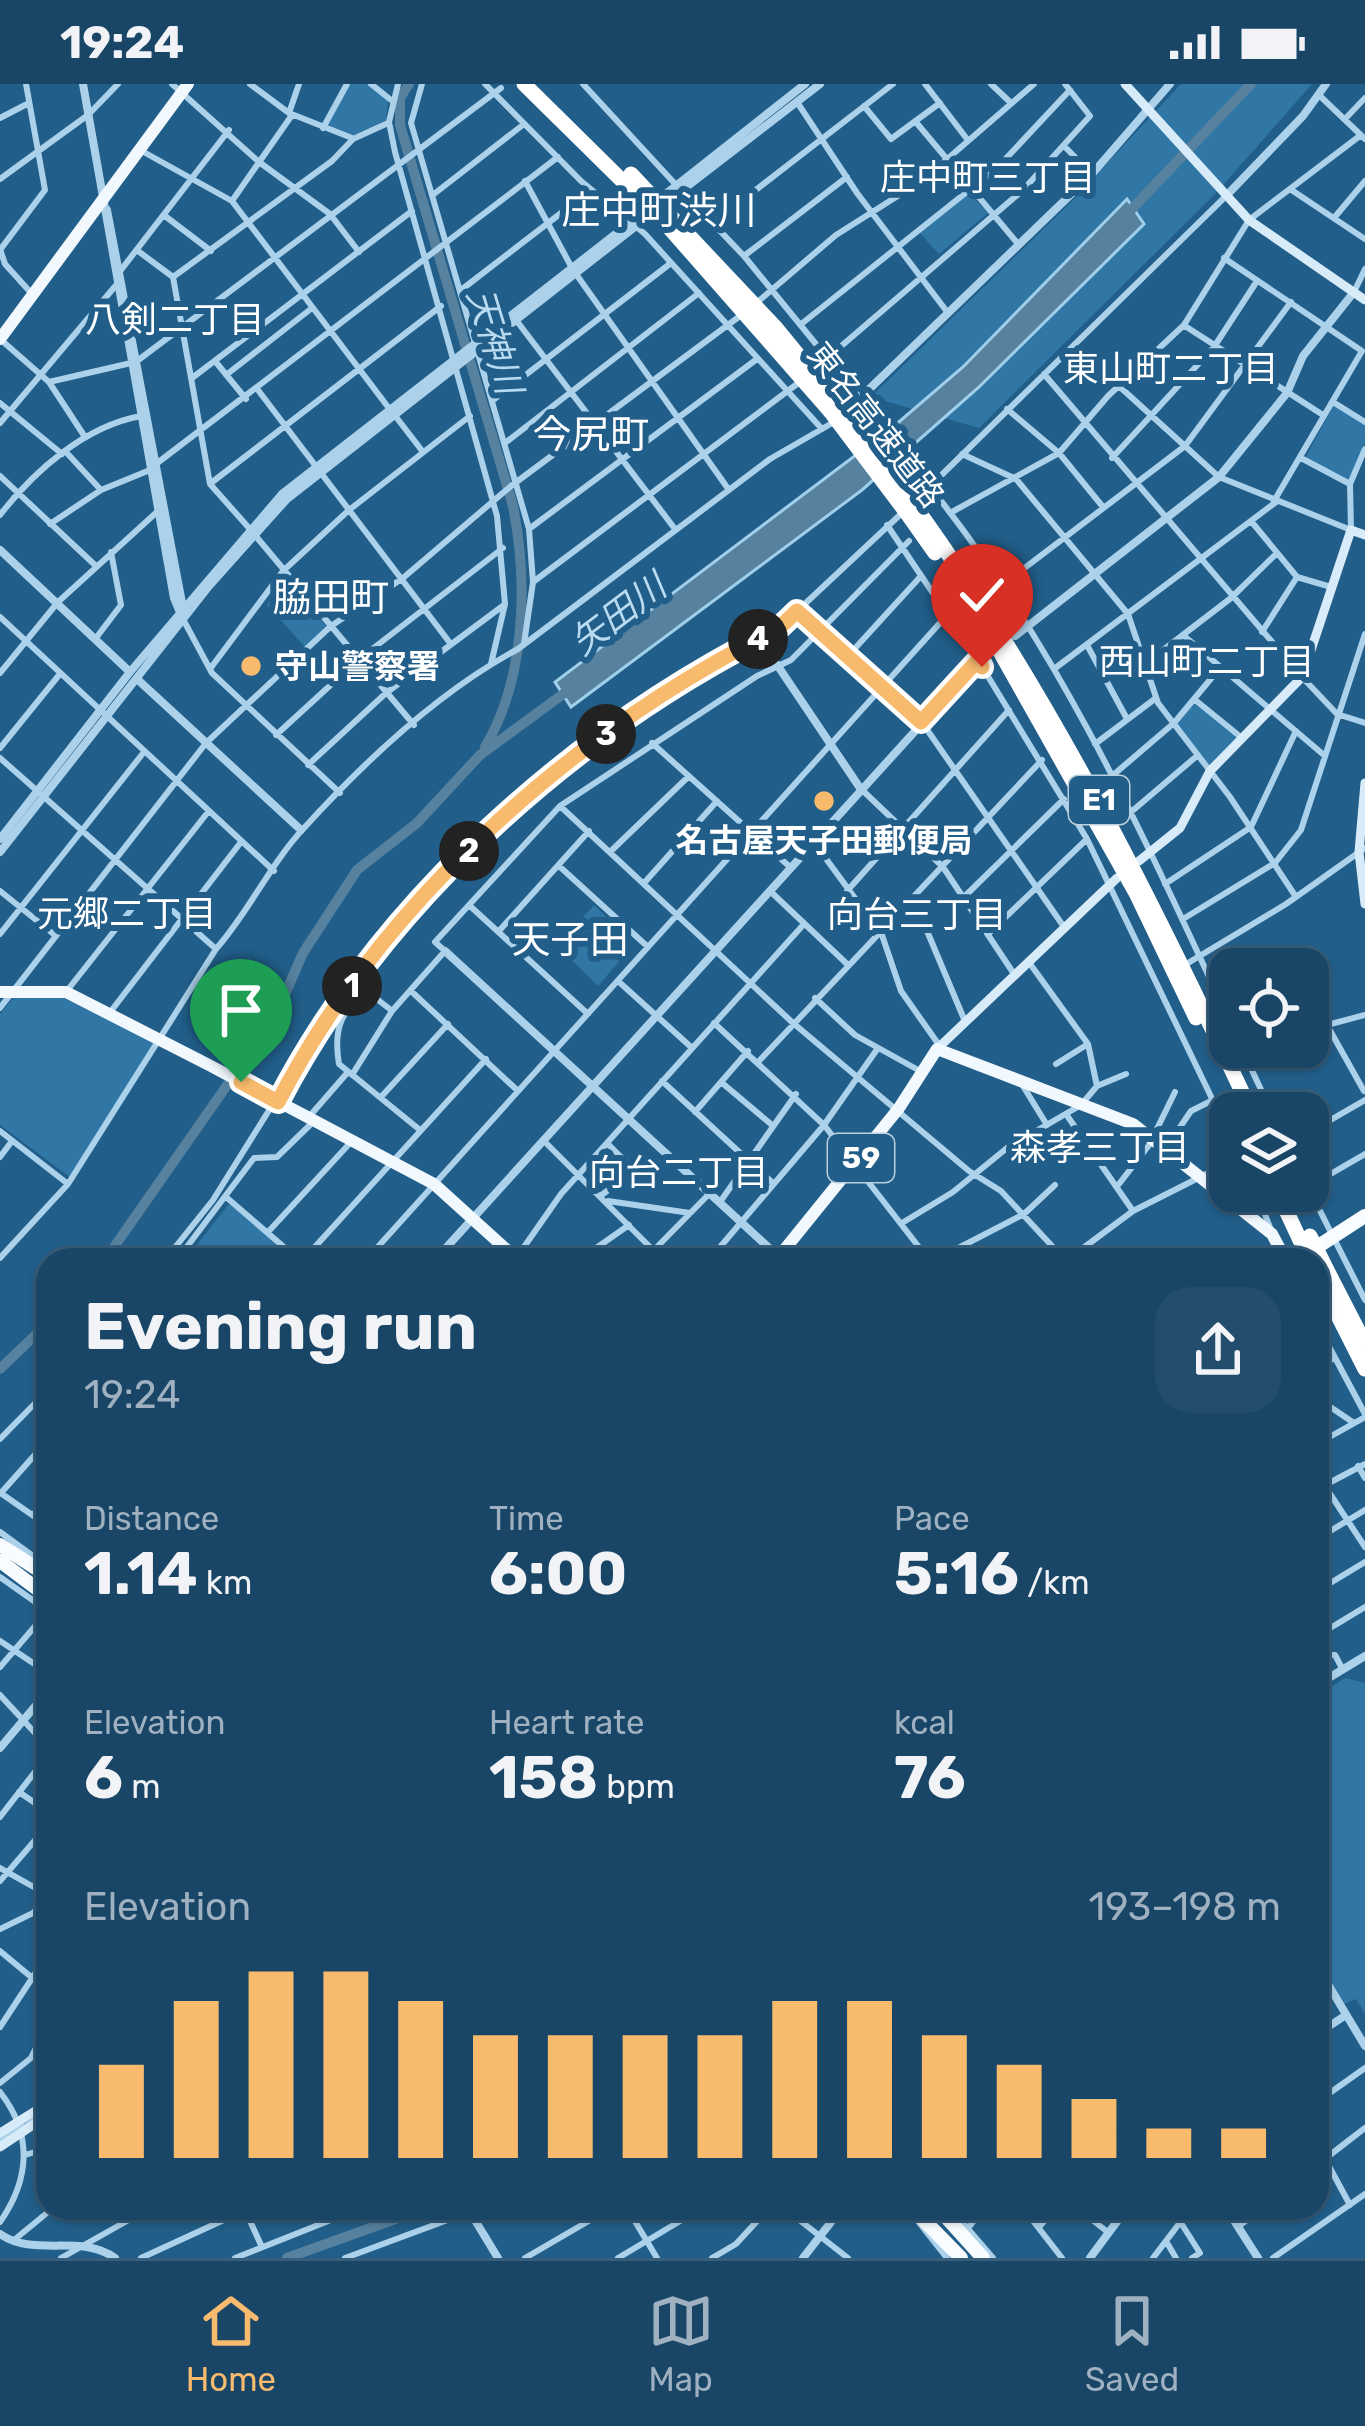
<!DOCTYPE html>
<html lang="en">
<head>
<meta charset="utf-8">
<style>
  body { margin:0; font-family:Rubik,"Noto Sans JP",sans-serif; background:#224d6d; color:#f1f3f6; height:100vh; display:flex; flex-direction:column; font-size:45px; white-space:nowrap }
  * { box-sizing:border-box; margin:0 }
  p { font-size:39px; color:#9fb1c0 }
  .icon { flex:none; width:66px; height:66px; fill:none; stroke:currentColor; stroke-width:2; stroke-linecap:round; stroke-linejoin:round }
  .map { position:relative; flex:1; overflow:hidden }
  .panel { position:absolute; left:36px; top:1164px; width:1293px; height:972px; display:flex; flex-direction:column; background:#194667; border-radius:36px; box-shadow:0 3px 9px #0004,0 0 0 3px #375e7b }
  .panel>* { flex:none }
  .fabs { position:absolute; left:1209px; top:864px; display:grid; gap:24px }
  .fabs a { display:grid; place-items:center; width:120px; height:120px; border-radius:24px; background:#194667; box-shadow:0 3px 9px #0004,0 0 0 3px #375e7b; font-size:60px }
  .pin { position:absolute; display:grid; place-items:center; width:102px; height:102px; color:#fff; margin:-123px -51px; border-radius:50% 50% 50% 0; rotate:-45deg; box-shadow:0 0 12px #0007 }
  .pin .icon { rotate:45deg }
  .km { position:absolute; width:60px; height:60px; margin:-30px; border-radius:50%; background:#222; color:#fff; font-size:33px; line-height:60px; text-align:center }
  .round { display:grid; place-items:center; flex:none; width:126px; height:126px; border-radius:36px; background:#224d6d }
  .headline { display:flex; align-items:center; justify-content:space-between; height:204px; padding:0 48px }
  h1 { font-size:66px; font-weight:700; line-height:90px }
  .stats { display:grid; grid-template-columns:repeat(3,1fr); gap:18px; height:204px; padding:12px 48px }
  .stats div { display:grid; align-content:center }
  .stats b { font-size:60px; font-weight:700 }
  .stats small { font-size:33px; font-weight:400 }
  .stats p { font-size:33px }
  .chart { height:336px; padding:24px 48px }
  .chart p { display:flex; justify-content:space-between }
  .chart svg { width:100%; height:216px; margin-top:12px; stroke:#f8bb6e; stroke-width:6 }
  .status { display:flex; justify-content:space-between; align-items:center; height:84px; padding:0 60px; background:#194667; direction:ltr }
  .status svg { height:33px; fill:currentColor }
  .tab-bar { display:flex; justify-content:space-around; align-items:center; height:168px; border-top:3px solid #375e7b; background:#194667; font-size:33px; color:#9fb1c0 }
  .tab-bar a { display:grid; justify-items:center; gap:6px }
  .tab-bar .on { color:#f8bb6e }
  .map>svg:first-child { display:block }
  .green { fill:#3177a5 }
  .water { fill:#56829f; stroke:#a0cfec; stroke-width:3 }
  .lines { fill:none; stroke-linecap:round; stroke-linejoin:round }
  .river { stroke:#56829f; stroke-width:10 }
  .motorway-tunnel { stroke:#42769b; stroke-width:15; stroke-dasharray:15 8; stroke-linecap:butt }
  .minor { stroke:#acd2eb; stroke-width:6 }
  .tertiary { stroke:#acd2eb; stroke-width:8 }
  .secondary { stroke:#d8ebf8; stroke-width:9 }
  .primary { stroke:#f1f8fe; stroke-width:12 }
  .trunk { stroke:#f8fcfe; stroke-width:14 }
  .motorway { stroke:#fff; stroke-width:15 }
  .motorway-bridge { stroke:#fff; stroke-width:15 }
  .route-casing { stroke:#fff; stroke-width:24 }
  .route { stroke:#f8bb6e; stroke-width:15 }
  .poi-dot { fill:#f8bb6e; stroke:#215e89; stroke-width:4.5 }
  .labels { text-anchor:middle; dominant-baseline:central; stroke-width:12; stroke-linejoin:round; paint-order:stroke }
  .shield { fill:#215e89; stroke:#bccfdc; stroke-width:3 }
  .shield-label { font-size:30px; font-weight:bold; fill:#fff }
  .street-label { font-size:33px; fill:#fff; stroke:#215e89 }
  .poi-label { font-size:33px; font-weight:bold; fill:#fff; stroke:#215e89; text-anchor:start }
  .neighbourhood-label { font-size:36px; fill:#fff; stroke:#215e89 }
  .water-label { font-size:36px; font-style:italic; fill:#b8dbf2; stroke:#215e89 }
  .quarter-label { font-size:39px; fill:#fff; stroke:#215e89 }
</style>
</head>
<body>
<div class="status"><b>19:24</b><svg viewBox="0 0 49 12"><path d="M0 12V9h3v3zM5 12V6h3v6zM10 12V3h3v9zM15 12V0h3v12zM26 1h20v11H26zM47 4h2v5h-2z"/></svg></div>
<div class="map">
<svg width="1365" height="2174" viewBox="0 0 1365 2174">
  <rect width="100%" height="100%" fill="#215e89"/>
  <path class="green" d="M350,0H367L388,16L386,36L352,52L327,42Z
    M1181,0H1312L1216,109L979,344L871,313L1071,118Z
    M969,109L988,129L939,170L917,146Z
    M1334,321L1365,341V358L1349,397L1305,374Z
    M284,496L326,542L305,563L267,521Z
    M1194,619L1238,654L1211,683L1177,640Z
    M594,821L629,855V866L598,902L557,862Z
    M13,914H64L157,960L70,1093L0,1041V930Z
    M228,1121H232L293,1176H185Z
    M1345,1594L1365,1599V1930L1356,1915L1344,1920L1317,1876V1612Z"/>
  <path class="water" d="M1127,115L1144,140L978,304L862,406L571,623L555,598L893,343L963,283Z"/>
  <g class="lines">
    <path class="river" d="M409,0L400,14V41L513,422C528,499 526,594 485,663
      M1126,131L1251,0
      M105,1176L276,931L303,869L357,786L417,739L480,671L570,605
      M0,1285L48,1239
      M287,2174L426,2124"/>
    <path class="motorway-tunnel" d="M929,2124L930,2126"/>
    <path class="minor" d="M172,0L259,78L330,130L359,168
      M250,0L289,29L352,54
      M371,0L391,16
      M398,0L389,38L395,68L497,432L505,520L491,580
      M422,0L411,39L529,445L533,498L524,560
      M485,0L581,97L645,150L822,345
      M583,0L677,102
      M925,0L967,55
      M991,0L1010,18
      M1320,12L1365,55
      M797,18L857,109L948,229
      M864,22L891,55L940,19
      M289,29L299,0
      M0,34L29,19
      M1345,35L1365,14
      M915,37L1019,161
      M323,44L347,0
      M1064,62L1092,90
      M140,66L232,117L388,323
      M0,95L88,31L118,0
      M525,97L572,184
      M1290,105L1365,155
      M682,107L744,172L860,314L849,327
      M434,110L524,40
      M232,117L292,31
      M165,132L211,167
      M1334,134L1365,97
      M713,139L893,0
      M0,165L5,180L32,210
      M0,166L45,106L26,0
      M138,167L173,193L210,400L249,444
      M744,172L847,93
      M1224,174L1362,267
      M121,186L229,46
      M576,190L729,406
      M173,193L332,77L353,55L388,39
      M461,206L591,106
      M1354,208L1365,185
      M761,215L836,151L923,96L1034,0
      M516,236L675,445
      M800,241L998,83L1070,6
      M1185,242L1323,331
      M0,255L49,298L131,279
      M137,277L501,4
      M215,277L246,315
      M818,282L1023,106L1090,32L1065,0
      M1044,290L1302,593L1337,630L1365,639
      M226,291L312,224
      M192,294L412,127
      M49,298L85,353
      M1120,303L1219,393L1351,446L1350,400L1365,365
      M258,306L450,559
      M493,316L671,179
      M1333,318L1365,338
      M0,319L62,370
      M1007,325L1059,369L1103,423
      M393,329L423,368
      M0,339L117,200
      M505,359L699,209
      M66,368L100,405
      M962,370L1016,395L1128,530L1158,619L1230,713L1296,813
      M1112,374L1214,263L1257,197
      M1301,374L1350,400
      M156,380L558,73
      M0,392L96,482
      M211,399L441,222
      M930,403C1059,563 1144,753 1230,938
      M1274,417L1362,267
      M913,419L1226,112
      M950,429L1059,369L1108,312L1184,241L1249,136L1361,51
      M0,431C34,387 85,342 141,332
      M1251,437L1297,493L1331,503
      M50,440L101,406L150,386
      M887,441L978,576L1087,755L1230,1052
      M529,445L757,275
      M254,450L414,641
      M533,498L797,300
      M1001,502L1185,362L1291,218
      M797,527L921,637L1064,843
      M0,533L274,787
      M184,537L212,589L340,709
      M1262,548L1297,493
      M1183,551L1325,672
      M96,554L121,521L111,468
      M1087,561L1126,633
      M848,572L921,492
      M1145,580L1231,514L1277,469
      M210,585L283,487L349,426L470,332
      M1054,585L1276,418
      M0,589L58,518L158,427
      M1194,615L1242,654
      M276,651L358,576L503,464
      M652,659L790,783
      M1095,660L1156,614
      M0,664L59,591
      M0,674L216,865
      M308,681L386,609L504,521
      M1112,692L1174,639L1219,585
      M860,704L943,783L1014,890
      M560,722L793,939L969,1087L1001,1107L1065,1176
      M1131,728L1198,671
      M813,757L882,851L901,907L939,961
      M611,767L689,692
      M559,782L648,863
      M645,798L717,717
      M1165,800L1251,743L1296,647
      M0,807L56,852
      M770,807L847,880
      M847,807L1009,626
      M964,813L1064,715
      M914,816L964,935
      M470,822L588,930
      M1183,835L1275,779L1301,746L1365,550
      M499,847L589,747
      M0,850L144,668
      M988,850L1087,755
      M1028,877L1088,960L1097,1002
      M1188,879L1286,820L1365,764
      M618,897L691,963
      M411,907L518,1007
      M66,908L208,728
      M815,914L855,951L920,987
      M0,924L206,659L331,542L403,494L511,402L740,232
      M391,926L364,905C341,930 333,945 339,980L420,1046
      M108,931L241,758
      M714,939L824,1041L929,1176
      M1327,941L1364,1007
      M1308,946L1365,931
      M1241,963L1272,1029
      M760,976L1042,676
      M1056,980L1088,960
      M352,991L392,927L445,867L435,858L560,722L757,592L791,576L909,457
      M662,997L774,1100
      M721,998L772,1041
      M1023,1002L1047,1041
      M381,1013L448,940
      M695,1028L748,967
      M1066,1030L1133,1127
      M308,1034L348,988
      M0,1047L68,1100
      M1308,1049L1365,1016
      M1152,1055L1175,1008
      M544,1057L663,1176
      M1165,1065L1191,1027L1213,1016
      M0,1073L12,1057
      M1119,1100L1153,1056
      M1308,1103L1365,1216
      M1308,1103L1365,1070
      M1256,1107L1271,1146
      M600,1112L635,1087L607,1059
      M226,1113L299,1176
      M608,1117L690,1129
      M720,1118L796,1010
      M902,1139L953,1108L1007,1064L1081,1021L1097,1002L1126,990
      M268,1148L351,1058
      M654,1166L710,1109
      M517,1173L561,1110L804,840
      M0,1174L68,1100L216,865C249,828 270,780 304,744C364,678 440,607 518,565L770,375L834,338
      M165,1176L213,1116L323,940L462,774L600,654L778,545L903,428
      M177,1176L254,1074L277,1073L312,1039
      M303,1176L486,975
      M366,1176L948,530
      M579,1176L629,1141
      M709,1176L824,1041L878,964
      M935,1176L1024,1130L1055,1101
      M1067,1176L1133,1127L1230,1078
      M1317,1240L1365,1330
      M1317,1294L1333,1273
      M1317,1314L1354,1339
      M0,1355L48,1306
      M1317,1360L1365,1333
      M1358,1382L1365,1394
      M1317,1390L1365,1463
      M1327,1400L1365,1380
      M1,1409L48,1356
      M2,1410L48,1442
      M33,1431L48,1413
      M0,1448L48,1483
      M1317,1455L1365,1426
      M0,1493L48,1527
      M1317,1507L1365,1478
      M1317,1552L1365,1523
      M0,1557L48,1589
      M1317,1570L1335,1571L1343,1586
      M0,1583L48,1527
      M0,1611L48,1663
      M19,1708L48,1728
      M0,1733L48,1671
      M0,1784L48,1811
      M0,1797L48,1741
      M0,1845L33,1829L48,1813
      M0,1867L48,1907
      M0,1943L48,1870
      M0,1999L31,1974L48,1939
      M0,2008C33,2050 30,2095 0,2138
      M1317,2018L1365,1984
      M22,2045L48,2026
      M0,2057L21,2041
      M1317,2060L1350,2121
      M25,2071L48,2064
      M1317,2081L1365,2044
      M627,2124L657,2174
      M784,2124L848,2174
      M950,2124L993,2174
      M1023,2124L1062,2174
      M1077,2124L1109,2149
      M245,2126L261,2161
      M917,2136L947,2174
      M1181,2139L1200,2169L1192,2174
      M1040,2142L1055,2124
      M969,2143L984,2124
      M1238,2143L1262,2124
      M14,2156L53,2124
      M1166,2157L1176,2174
      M61,2174L150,2124
      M141,2174L250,2124
      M235,2174L361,2124
      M345,2174L480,2124
      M525,2174L611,2124
      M618,2174L702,2124
      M712,2174L736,2160L769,2124
      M1153,2174L1191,2124
      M1273,2174L1365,2110"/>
    <path class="tertiary" d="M83,0L174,514L181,531
      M667,109L805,0
      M1226,112L1303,32L1326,0
      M672,114L820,0
      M107,126L183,524
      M860,314L1092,90L1170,0
      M0,466L130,588
      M1015,552L1219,393L1287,309L1303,272L1354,208
      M759,554L860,704
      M137,595L301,746
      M0,755L130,588L282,410L640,131
      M0,768L209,502L287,415L645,135
      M445,867L779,1173
      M435,1176L985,570
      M1317,1601L1365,1572
      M0,1664L48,1607
      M1317,1882L1365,1962
      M1317,1950L1346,1931
      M1226,2124L1258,2174
      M470,2128L498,2174
      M0,2150C34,2174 80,2149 115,2174
      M803,2174L842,2124
      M1090,2174L1127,2124"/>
    <path class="secondary" d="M1125,0L1249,136L1365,216
      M1365,699L1359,768L1365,820
      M1139,777L1180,744L1210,687L1302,593L1351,446L1365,451
      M937,965L1117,794
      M0,2049L48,2019
      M0,2063L48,2031"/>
    <path class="primary" d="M0,255L188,0
      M0,908H66L209,981L434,1100L518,1176
      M776,1176L899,1024L937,965L1133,1040L1272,1150L1286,1176"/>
    <path class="trunk" d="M1297,1176L1365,1132
      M0,1461L48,1492
      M0,1477L48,1513
      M912,2124L961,2174
      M938,2124L983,2174"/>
    <path class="motorway" d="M524,0L666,140L830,327
      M631,90L776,244L839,321
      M914,421C1051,611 1153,818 1252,1029
      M906,428L935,469
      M998,564L1136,809L1196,934
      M1277,1107L1300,1156
      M1317,1190L1365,1285
      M1331,1194L1365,1260"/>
    <path class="motorway-bridge" d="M839,321L914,421
      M830,327L906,428
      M1310,1152L1331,1194
      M1300,1156L1310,1176"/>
  </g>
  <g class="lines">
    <g class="route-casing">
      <path id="route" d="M241,998L278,1018C383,816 575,646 778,545L797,527L921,638L978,576L982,583"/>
    </g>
    <use href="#route" class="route"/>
  </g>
  <g class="poi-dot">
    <circle cx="251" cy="582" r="12"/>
    <circle cx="824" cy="717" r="12"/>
  </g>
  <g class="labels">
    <g class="shield">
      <rect x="1069" y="692" width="60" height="48" rx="9"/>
      <rect x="828" y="1050" width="66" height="48" rx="9"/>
    </g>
    <g class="shield-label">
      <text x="1099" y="716">E1</text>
      <text x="861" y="1074">59</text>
    </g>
    <g class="street-label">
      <text transform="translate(876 341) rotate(52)">東名高速道路</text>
    </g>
    <g class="poi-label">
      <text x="275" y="582">守山警察署</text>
      <text x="824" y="756" text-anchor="middle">名古屋天子田郵便局</text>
    </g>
    <g class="neighbourhood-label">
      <text x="988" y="93">庄中町三丁目</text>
      <text x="175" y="235">八剣二丁目</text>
      <text x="1171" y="284">東山町二丁目</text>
      <text x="1207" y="577">西山町二丁目</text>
      <text x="127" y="829">元郷二丁目</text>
      <text x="917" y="830">向台三丁目</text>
      <text x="1100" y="1063">森孝三丁目</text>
      <text x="679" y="1088">向台二丁目</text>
    </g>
    <g class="water-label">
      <text transform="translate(495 257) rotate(73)">天神川</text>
      <text transform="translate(618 530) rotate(-37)">矢田川</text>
    </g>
    <g class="quarter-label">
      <text x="659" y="127">庄中町渋川</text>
      <text x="591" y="351">今尻町</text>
      <text x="331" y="514">脇田町</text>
      <text x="570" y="856">天子田</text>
    </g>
  </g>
</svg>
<div class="fabs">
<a><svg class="icon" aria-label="locate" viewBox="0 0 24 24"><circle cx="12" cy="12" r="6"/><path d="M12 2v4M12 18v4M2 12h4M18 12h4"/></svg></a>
<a><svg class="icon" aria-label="layers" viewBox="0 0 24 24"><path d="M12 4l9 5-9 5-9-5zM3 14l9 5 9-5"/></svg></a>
</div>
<div class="pin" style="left:241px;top:998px;background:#1e9e55"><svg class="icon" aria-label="arrive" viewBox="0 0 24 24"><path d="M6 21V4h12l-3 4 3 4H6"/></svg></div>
<div class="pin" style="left:982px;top:583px;background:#d93025"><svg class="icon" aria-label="check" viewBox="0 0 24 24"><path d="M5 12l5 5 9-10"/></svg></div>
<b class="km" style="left:352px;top:902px">1</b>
<b class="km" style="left:469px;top:767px">2</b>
<b class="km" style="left:606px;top:650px">3</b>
<b class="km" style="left:758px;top:555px">4</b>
<section class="panel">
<div class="headline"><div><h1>Evening run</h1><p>19:24</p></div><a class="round"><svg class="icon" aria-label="share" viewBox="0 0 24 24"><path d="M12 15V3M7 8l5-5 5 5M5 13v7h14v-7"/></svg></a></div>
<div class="stats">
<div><p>Distance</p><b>1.14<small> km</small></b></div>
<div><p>Time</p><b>6:00</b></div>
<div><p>Pace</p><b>5:16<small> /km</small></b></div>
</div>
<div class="stats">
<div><p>Elevation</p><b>6<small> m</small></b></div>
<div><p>Heart rate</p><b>158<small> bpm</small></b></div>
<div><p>kcal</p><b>76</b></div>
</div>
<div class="chart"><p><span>Elevation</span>193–198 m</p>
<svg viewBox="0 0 160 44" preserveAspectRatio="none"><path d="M5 44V25M15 44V12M25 44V6M35 44V6M45 44V12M55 44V19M65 44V19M75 44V19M85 44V19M95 44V12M105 44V12M115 44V19M125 44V25M135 44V32M145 44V38M155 44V38"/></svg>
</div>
</section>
</div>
<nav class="tab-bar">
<a class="on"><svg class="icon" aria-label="home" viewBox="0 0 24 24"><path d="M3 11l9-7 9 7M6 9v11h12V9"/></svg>Home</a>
<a><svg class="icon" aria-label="map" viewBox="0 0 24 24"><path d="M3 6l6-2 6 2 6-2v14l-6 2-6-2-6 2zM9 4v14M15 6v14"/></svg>Map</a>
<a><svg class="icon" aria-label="saved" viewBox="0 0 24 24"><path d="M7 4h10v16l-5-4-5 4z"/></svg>Saved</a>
</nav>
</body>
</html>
